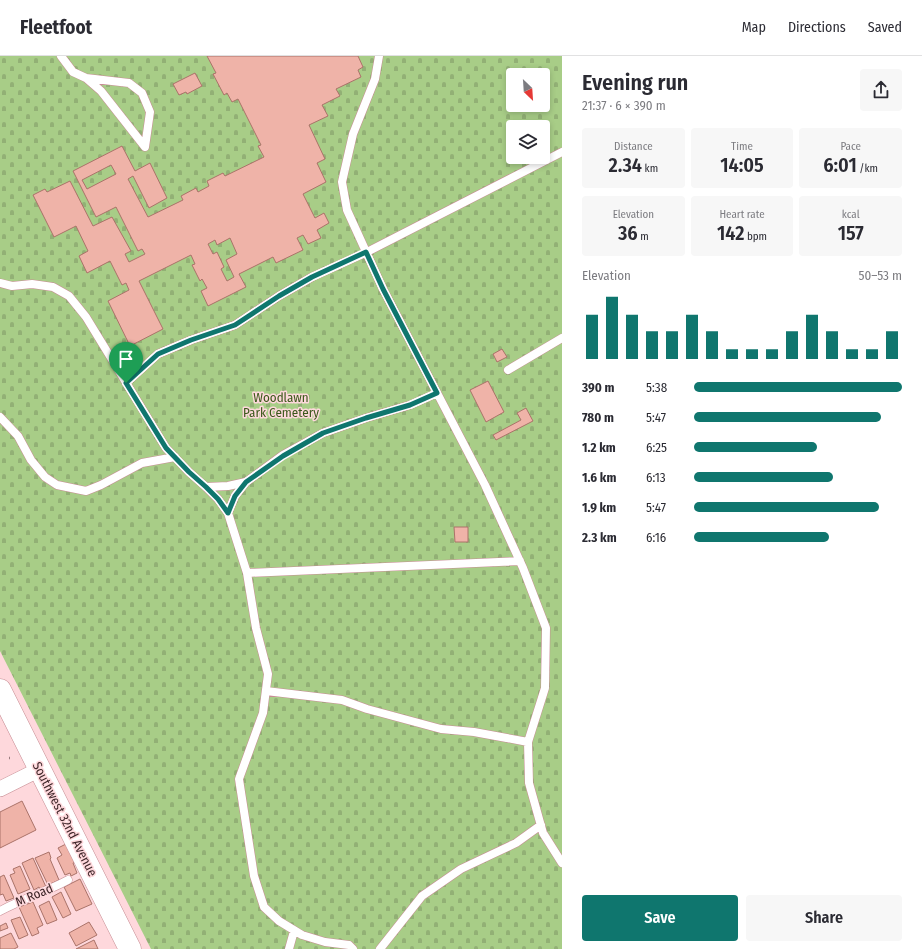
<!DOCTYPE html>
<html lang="en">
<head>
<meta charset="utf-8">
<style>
  body { margin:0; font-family:"Fira Sans Condensed",sans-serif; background:#f7f7f7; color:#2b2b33; height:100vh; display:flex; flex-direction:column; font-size:15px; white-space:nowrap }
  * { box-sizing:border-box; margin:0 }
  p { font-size:13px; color:#7c7c81 }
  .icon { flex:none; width:22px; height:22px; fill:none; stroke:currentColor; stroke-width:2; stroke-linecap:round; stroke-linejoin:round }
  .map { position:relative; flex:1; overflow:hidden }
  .panel { display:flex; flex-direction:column; background:#fff; width:360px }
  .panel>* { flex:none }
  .needle { width:26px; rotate:155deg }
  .controls { position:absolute; left:506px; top:12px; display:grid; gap:8px }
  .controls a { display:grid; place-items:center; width:44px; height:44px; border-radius:4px; background:#fff; box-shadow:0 2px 6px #0003; font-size:20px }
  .pin { position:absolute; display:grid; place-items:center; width:34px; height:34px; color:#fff; margin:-41px -17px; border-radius:50% 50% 50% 0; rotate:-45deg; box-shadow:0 0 4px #0007 }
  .pin .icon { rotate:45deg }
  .round { display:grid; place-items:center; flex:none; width:42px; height:42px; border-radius:4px; background:#f7f7f7 }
  .headline { display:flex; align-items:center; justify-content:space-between; height:68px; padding:0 20px }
  h1 { font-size:22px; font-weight:600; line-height:30px }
  .stats { display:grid; grid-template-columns:repeat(3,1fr); gap:6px; height:68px; padding:4px 20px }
  .stats div { display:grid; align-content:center; border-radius:4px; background:#f7f7f7; text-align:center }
  .stats b { font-size:20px; font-weight:600 }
  .stats small { font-size:11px; font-weight:400 }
  .stats p { font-size:11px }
  .chart { height:112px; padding:8px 20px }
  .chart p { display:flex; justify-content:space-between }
  .chart svg { width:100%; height:72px; margin-top:4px; stroke:#0f766e; stroke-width:6 }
  .cta { display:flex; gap:8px; margin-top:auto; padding:8px 20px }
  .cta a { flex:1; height:46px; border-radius:4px; background:#0f766e; color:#fff; font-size:16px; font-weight:600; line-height:46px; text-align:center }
  .cta a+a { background:#f7f7f7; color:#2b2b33 }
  ul { padding:0 20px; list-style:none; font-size:13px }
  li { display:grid; grid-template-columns:64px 48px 1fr; align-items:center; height:30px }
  li i { height:10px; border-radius:5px; background:#0f766e }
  header { display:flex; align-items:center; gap:24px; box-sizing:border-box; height:56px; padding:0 20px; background:#fff; border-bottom:1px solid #e1e1e2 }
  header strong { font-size:19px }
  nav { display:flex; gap:22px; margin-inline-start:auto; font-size:14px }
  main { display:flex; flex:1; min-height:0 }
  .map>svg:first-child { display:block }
  .cemetery { fill:url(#cemetery-stones); fill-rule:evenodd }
  .building { fill:#efb3a8; stroke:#aa7369; fill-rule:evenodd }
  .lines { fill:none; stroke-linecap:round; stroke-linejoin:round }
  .lane-casing { stroke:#c78d94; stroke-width:9 }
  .street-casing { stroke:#c78d94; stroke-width:16 }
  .secondary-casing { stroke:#c78d94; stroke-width:23 }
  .path { stroke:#9b7c7f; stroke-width:2.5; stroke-dasharray:2 2; stroke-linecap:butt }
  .lane { stroke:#fff; stroke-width:8 }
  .street { stroke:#fff; stroke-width:15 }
  .secondary { stroke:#fff; stroke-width:22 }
  .route-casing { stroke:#fff; stroke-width:8 }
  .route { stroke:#0f766e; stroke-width:5 }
  .labels { text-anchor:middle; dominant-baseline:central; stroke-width:3; stroke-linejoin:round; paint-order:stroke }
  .park-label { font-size:13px; fill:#3b581a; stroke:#fed8dc }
  .street-label { font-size:13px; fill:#3e2629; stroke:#fed8dc }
</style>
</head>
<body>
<header>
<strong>Fleetfoot</strong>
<nav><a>Map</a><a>Directions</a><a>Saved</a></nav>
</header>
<main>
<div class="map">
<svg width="562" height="893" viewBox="0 0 562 893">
  <defs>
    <pattern id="cemetery-stones" width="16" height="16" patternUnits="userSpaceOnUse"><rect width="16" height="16" fill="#a8cd87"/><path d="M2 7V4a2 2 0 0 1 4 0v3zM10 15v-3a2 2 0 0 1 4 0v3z" fill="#92b075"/></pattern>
  </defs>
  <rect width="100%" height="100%" fill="#fed8dc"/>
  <path class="cemetery" d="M0,0H562V893H151L0,595ZM513,19H543V49H513ZM513,71H543V101H513Z"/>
  <path class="building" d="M207,0H358L363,11L358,14L361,21L336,33L340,40L322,49L328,60L309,69L325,103L317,107L326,126L303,138L315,162L324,157L329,167L317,174L321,182L308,188L303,179L297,182L303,194L276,207L273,201L239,218L246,231L208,250L201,235L207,232L202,223L200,225L192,209L195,208L191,199L139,225L163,273L130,290L108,245L129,234L126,227L122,229L110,205L87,217L79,200L88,195L76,170L54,181L33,139L45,133L47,136L70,125L93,170L112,161L131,195L125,198L129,206L145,198L142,193L138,195L116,151L96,161L73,115L122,90L135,115L150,107L167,142L149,152L133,120L128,123L148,161L183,144L181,140L196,132L198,136L209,130L207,125L223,117L225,120L264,101L258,90L261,89L238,43L232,46L227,37L224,39L213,18L216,17ZM111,109L116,118L87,133L82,124ZM230,182L237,198L226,204L234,221L227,225L221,213L224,211L217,196L213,198L208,188L215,184L217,189Z
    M195,17L202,30L187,38L186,36L179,39L173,28Z
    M502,293L507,301L497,306L493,298Z
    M488,325L504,356L486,366L470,334Z
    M526,352L533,365L496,384L493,379L521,364L517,357Z
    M454,471H468V486H455Z
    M22,745L36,774L0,792V756Z
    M66,788L75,806L73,807L77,817L71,820L70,817L65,819L57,802L62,799L58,792Z
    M49,796L51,802L50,803L59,824L48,829L35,802Z
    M33,802L46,831L40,833L39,831L34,834L22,807Z
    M20,810L30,833L18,838L10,819L15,817L13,813Z
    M4,819L14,842L6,845L3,838L0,839V821Z
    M80,823L92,848L76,855L64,831Z
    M61,836L71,858L63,862L52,841Z
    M49,845L57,864L47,868L39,850Z
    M33,846L43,869L37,872L39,877L32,880L19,851Z
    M20,861L28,879L19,883L11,864Z
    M89,866L97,879L76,890L69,877Z
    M6,867L8,872L0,875V870Z
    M11,877L18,891L14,893H0V882Z
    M94,884L98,893H76Z"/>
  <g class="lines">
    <g class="lane-casing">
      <path id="lane" d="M61,0L73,16L86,22L129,27L142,37L150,56L145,91L101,35L86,22
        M379,0L375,23L353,78L342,126L347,154L383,233L485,429L523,512L546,572L545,632L528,686L529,727L543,777L562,807
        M0,227L12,230L32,228L53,231L69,240L86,261L166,392L189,416L206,431L218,443L228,457L247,517L256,572L268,618L263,657L239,723L254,820L264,851L279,865L302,879L325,886L349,889L353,893
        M508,314L562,282
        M126,327L158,298L191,284L235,269L279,240L312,221L367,196L562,96
        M0,361L18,380L31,404L45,421L57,429L86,435L101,429L142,407L175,401
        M206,431L228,430L246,426
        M228,457L235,440L246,426L283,399L323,377L366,362L410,349L437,337
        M247,517L520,505
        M266,635L342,644L367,653L441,673L474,676L528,686
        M0,855C22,843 46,836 68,824
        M289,893L294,875
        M380,893L422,840L461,813L516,787L541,769"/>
    </g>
    <g class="street-casing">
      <path id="street" d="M0,733L40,713"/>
    </g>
    <g class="secondary-casing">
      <path id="secondary" d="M0,634L130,893"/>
    </g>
    <path class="path" d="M9,702H10"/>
    <use href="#lane" class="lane"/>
    <use href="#street" class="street"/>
    <use href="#secondary" class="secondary"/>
  </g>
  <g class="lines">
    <g class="route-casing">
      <path id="route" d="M366,196L383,233L437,337L410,349L366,362L323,377L283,400L246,426L235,440L228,457L218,443L206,431L189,416L166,392L126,327L158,298L191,284L235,269L279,240L312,221Z"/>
    </g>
    <use href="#route" class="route"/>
  </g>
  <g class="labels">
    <g class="park-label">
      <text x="281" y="341">Woodlawn<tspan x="281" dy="15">Park Cemetery</tspan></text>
    </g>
    <g class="street-label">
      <text transform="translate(65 763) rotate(63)">Southwest 32nd Avenue</text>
      <text transform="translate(34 839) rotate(-23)">M Road</text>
    </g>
  </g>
</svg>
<div class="controls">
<a><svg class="needle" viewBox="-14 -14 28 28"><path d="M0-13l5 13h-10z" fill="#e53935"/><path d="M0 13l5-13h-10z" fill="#7c7c81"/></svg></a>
<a><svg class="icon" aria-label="layers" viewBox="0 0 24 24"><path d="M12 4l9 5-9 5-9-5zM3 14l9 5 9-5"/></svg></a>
</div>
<div class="pin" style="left:126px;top:327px;background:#1e9e55"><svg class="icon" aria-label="arrive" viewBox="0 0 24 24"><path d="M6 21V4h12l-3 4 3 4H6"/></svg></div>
</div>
<section class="panel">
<div class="headline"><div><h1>Evening run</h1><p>21:37 · 6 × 390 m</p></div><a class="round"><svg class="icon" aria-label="share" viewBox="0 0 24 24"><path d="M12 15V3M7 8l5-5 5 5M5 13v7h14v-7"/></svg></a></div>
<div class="stats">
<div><p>Distance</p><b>2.34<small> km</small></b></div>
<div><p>Time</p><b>14:05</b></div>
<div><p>Pace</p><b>6:01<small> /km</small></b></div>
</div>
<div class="stats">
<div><p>Elevation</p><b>36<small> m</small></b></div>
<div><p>Heart rate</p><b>142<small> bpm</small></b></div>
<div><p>kcal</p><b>157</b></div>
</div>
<div class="chart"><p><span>Elevation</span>50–53 m</p>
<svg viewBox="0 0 160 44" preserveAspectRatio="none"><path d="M5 44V17M15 44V6M25 44V17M35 44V27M45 44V27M55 44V17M65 44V27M75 44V38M85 44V38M95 44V38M105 44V27M115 44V17M125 44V27M135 44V38M145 44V38M155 44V27"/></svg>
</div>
<ul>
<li><b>390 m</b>5:38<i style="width:100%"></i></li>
<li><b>780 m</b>5:47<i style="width:90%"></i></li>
<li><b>1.2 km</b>6:25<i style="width:59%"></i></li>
<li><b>1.6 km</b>6:13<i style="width:67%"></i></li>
<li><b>1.9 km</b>5:47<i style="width:89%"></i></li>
<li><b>2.3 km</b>6:16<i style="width:65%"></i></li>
</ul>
<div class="cta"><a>Save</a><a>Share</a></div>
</section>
</main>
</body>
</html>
